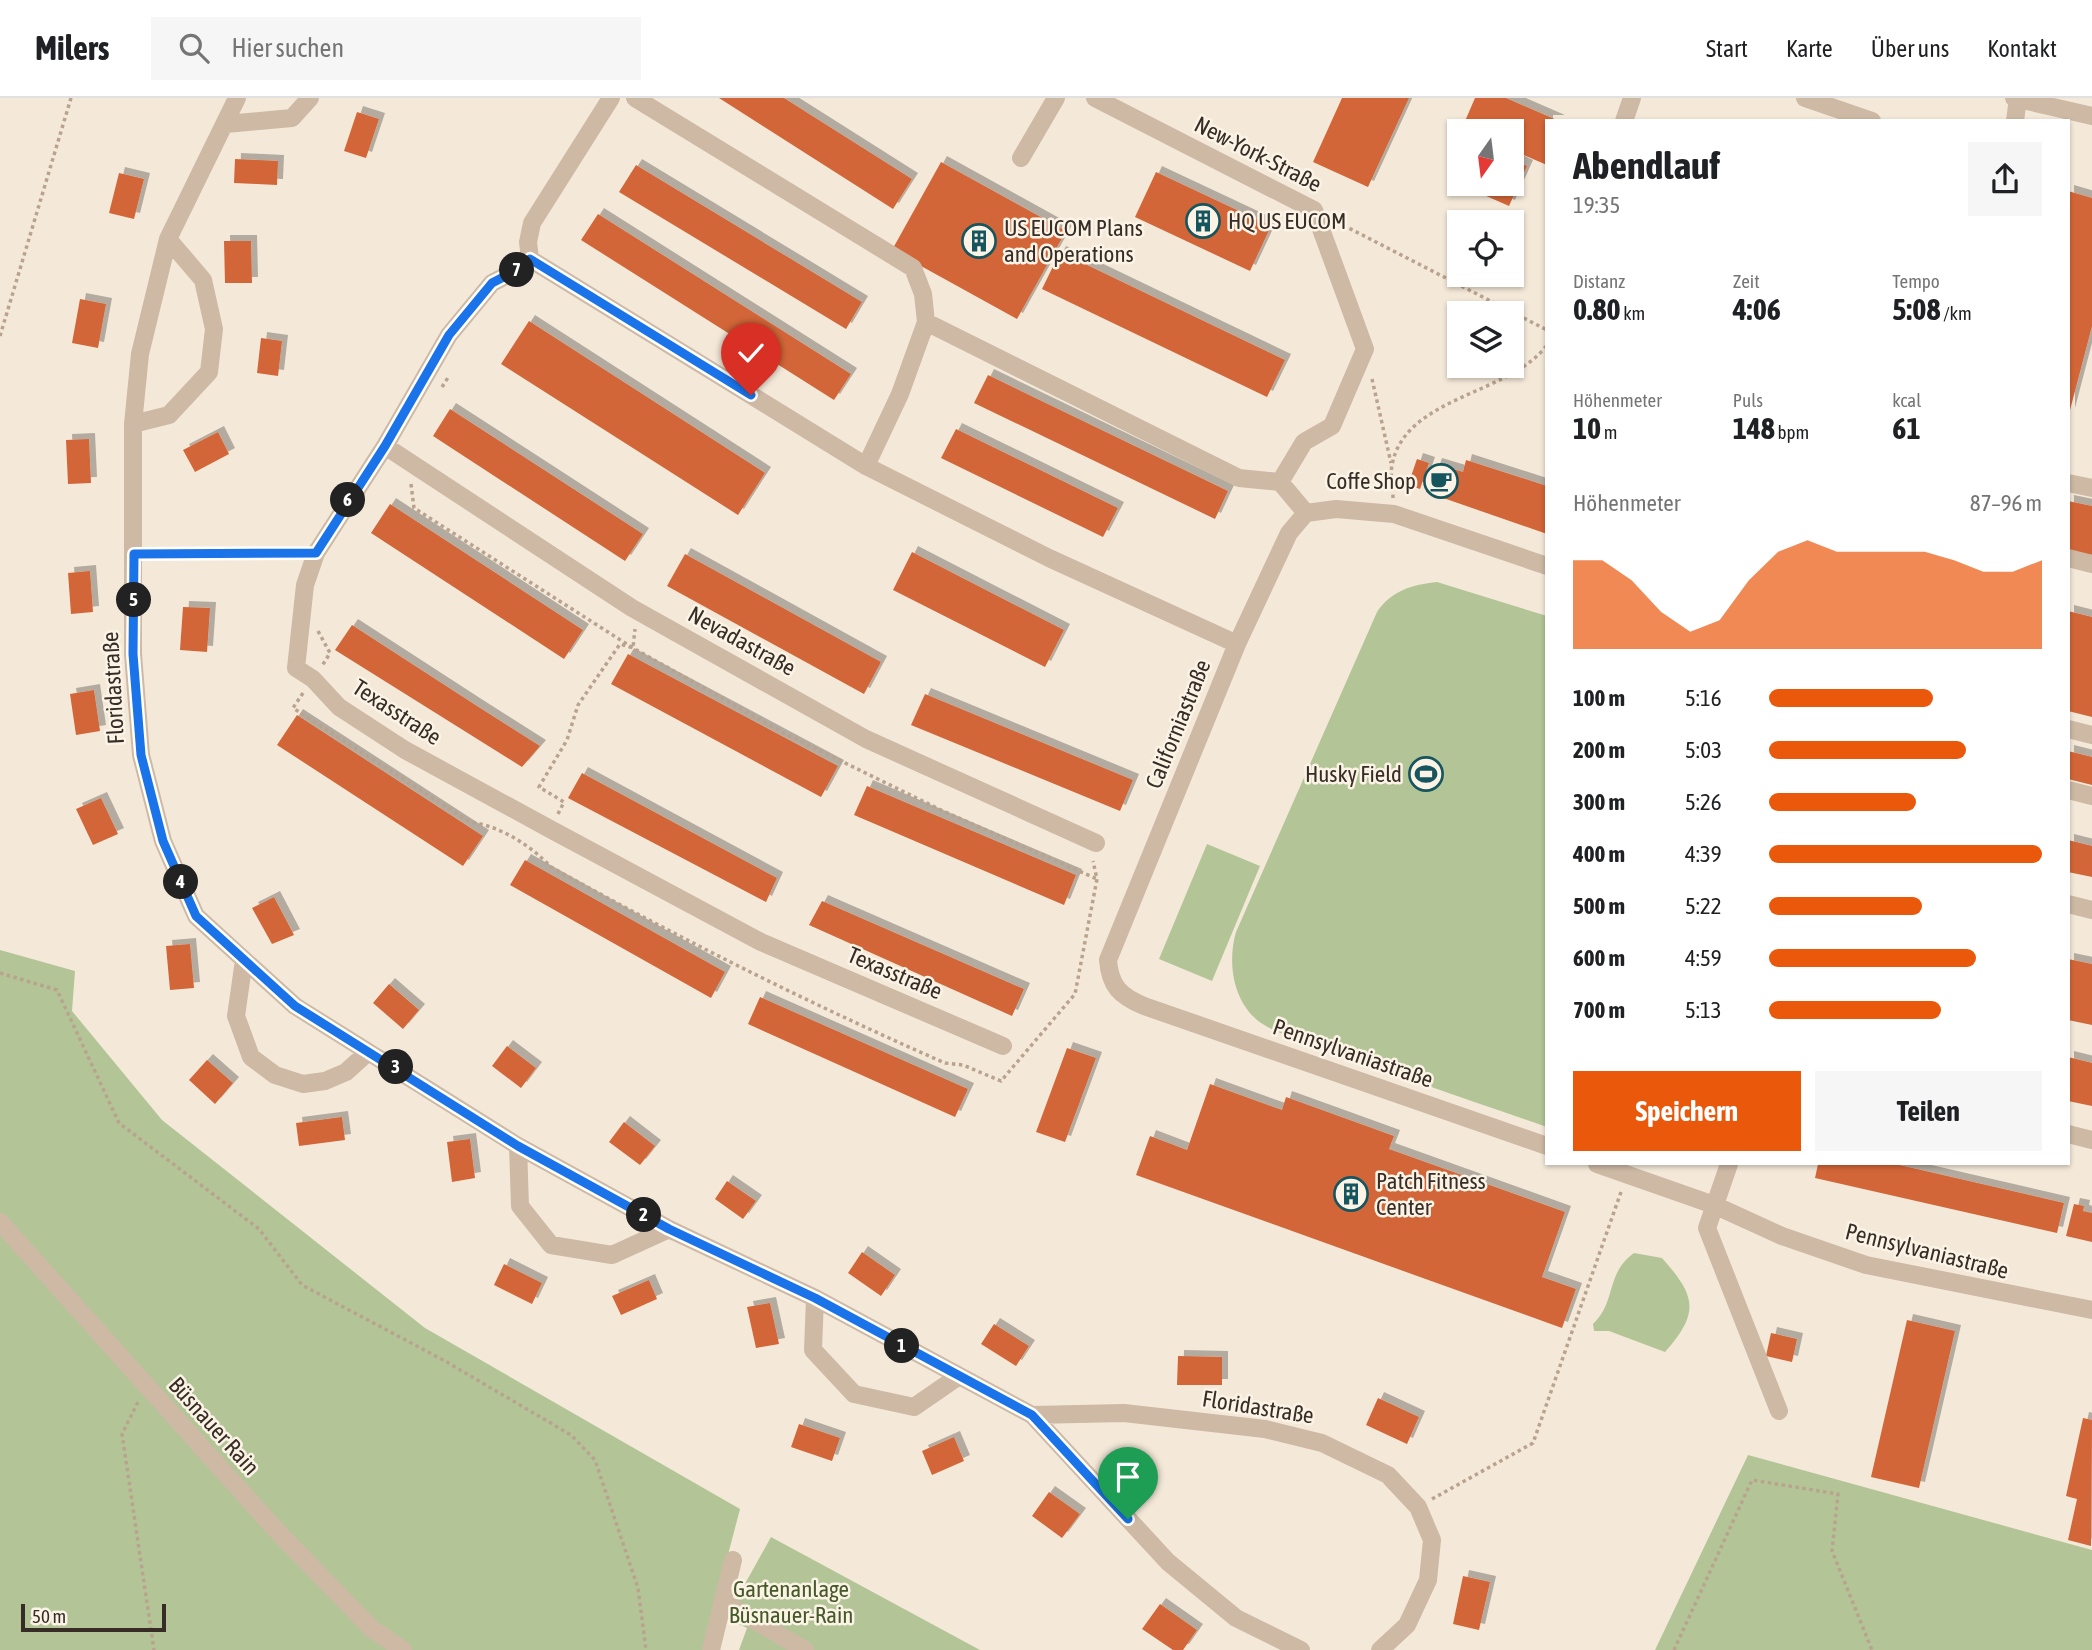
<!DOCTYPE html>
<html lang="de">
<head>
<meta charset="utf-8">
<style>
  body { margin:0; font-family:"Asap Condensed",sans-serif; background:#f6f6f6; color:#202124; height:100vh; display:flex; flex-direction:column; font-size:26px; white-space:nowrap }
  * { box-sizing:border-box; margin:0 }
  p { font-size:23px; color:#757577 }
  .icon { flex:none; width:38px; height:38px; fill:none; stroke:currentColor; stroke-width:2; stroke-linecap:round; stroke-linejoin:round }
  .map { position:relative; flex:1; overflow:hidden }
  .sheet { position:absolute; left:1545px; top:21px; width:525px; height:1046px; display:flex; flex-direction:column; background:#fff; border-radius:0px; box-shadow:0 2px 5px #0004 }
  .sheet>* { flex:none }
  .needle { width:46px; rotate:194deg }
  .controls { position:absolute; left:1447px; top:21px; display:grid; gap:14px }
  .controls a { display:grid; place-items:center; width:77px; height:77px; border-radius:0px; background:#fff; box-shadow:0 2px 5px #0004; font-size:35px }
  .scale { position:absolute; left:21px; bottom:18px; width:145px; box-sizing:border-box; padding-left:7px; border:4px solid #382d26; border-top:0; font-size:19px; line-height:24px; white-space:nowrap; color:#382d26; -webkit-text-stroke:5px #fbf3e6; paint-order:stroke }
  .pin { position:absolute; display:grid; place-items:center; width:60px; height:60px; color:#fff; margin:-72px -30px; border-radius:50% 50% 50% 0; rotate:-45deg; box-shadow:0 0 7px #0007 }
  .pin .icon { rotate:45deg }
  .km { position:absolute; width:35px; height:35px; margin:-18px; border-radius:50%; background:#222; color:#fff; font-size:19px; line-height:35px; text-align:center }
  .round { display:grid; place-items:center; flex:none; width:74px; height:74px; border-radius:0px; background:#f6f6f6 }
  .head { display:flex; align-items:center; justify-content:space-between; height:119px; padding:0 28px }
  h1 { font-size:38px; font-weight:700; line-height:52px }
  .stats { display:grid; grid-template-columns:repeat(3,1fr); gap:10px; height:119px; padding:7px 28px }
  .stats div { display:grid; align-content:center }
  .stats b { font-size:30px; font-weight:700 }
  .stats small { font-size:19px; font-weight:400 }
  .stats p { font-size:19px }
  .chart { height:196px; padding:14px 28px }
  .chart p { display:flex; justify-content:space-between }
  .chart svg { width:100%; height:126px; margin-top:7px; fill:#ea580c; opacity:.7 }
  .button { display:flex; gap:14px; margin-top:auto; padding:14px 28px }
  .button a { flex:1; height:80px; border-radius:0px; background:#ea580c; color:#fff; font-size:28px; font-weight:700; line-height:80px; text-align:center }
  .button a+a { background:#f6f6f6; color:#202124 }
  ul { padding:0 28px; list-style:none; font-size:23px }
  li { display:grid; grid-template-columns:112px 84px 1fr; align-items:center; height:52px }
  li i { height:18px; border-radius:9px; background:#ea580c }
  header { display:flex; align-items:center; gap:42px; box-sizing:border-box; height:98px; padding:0 35px; background:#fff; border-bottom:2px solid #e0e0e0 }
  header strong { font-size:33px }
  nav { display:flex; gap:38px; margin-inline-start:auto; font-size:24px }
  .search { width:490px; height:63px; background:#f6f6f6; display:flex; align-items:center; gap:18px; box-sizing:border-box; padding:0 24px; border-radius:0px; color:#757577; font-size:26px }
  .map>svg:first-child { display:block }
  .green { fill:#b3c597 }
  .building { fill:#d36638; filter:url(#shadow) }
  .lines { fill:none; stroke-linecap:round; stroke-linejoin:round }
  .path { stroke:#b9a38e; stroke-width:3.5; stroke-dasharray:3.5 3.5; stroke-linecap:butt }
  .minor { stroke:#cdb9a4; stroke-width:18 }
  .route-casing { stroke:#fff; stroke-width:14 }
  .route { stroke:#1a73e8; stroke-width:9 }
  .labels { text-anchor:middle; dominant-baseline:central; stroke-width:5; stroke-linejoin:round; paint-order:stroke }
  .street-label { font-size:23px; fill:#382d26; stroke:#fbf3e6 }
  .poi-label { font-size:23px; fill:#382d26; stroke:#fbf3e6; text-anchor:start }
  .park-label { font-size:23px; fill:#445927; stroke:#fbf3e6 }
</style>
</head>
<body>
<header>
<strong>Milers</strong>
<div class="search"><svg class="icon" aria-label="search" viewBox="0 0 24 24"><circle cx="10" cy="10" r="6"/><path d="M15 15l6 6"/></svg>Hier suchen</div>
<nav><a>Start</a><a>Karte</a><a>Über uns</a><a>Kontakt</a></nav>
</header>
<div class="map">
<svg width="2092" height="1552" viewBox="0 0 2092 1552">
  <defs>
    <filter id="shadow"><feDropShadow dx="6" dy="-6" stdDeviation="0" flood-color="#0004"/></filter>
  </defs>
  <rect width="100%" height="100%" fill="#f4e9d9"/>
  <path class="green" d="M1437,484L1547,518V1029C1473,1003 1399,979 1326,951C1306,943 1278,937 1261,925C1233,905 1227,865 1236,834L1377,514C1392,492 1412,487 1437,484Z
    M1207,746L1260,768L1212,883L1159,861Z
    M0,852L75,873L72,913L162,1022L425,1230L740,1411L703,1552H0Z
    M1634,1155L1662,1160C1695,1197 1701,1214 1665,1254L1609,1233H1594L1593,1226C1617,1203 1605,1176 1634,1155Z
    M1748,1357L2092,1452V1552H1655Z
    M771,1439L980,1552H739L747,1530L726,1520Z"/>
  <path class="building" d="M719,0H784L912,81L893,111Z
    M1342,0H1409L1368,89L1313,64Z
    M1475,0H1506L1559,23H1547V67L1512,52V33H1468L1462,30Z
    M357,14L379,21L366,60L344,53Z
    M235,61L278,63L277,87L234,85Z
    M1512,61L1527,68L1509,108L1459,86H1512Z
    M941,64L1066,133L1017,221L892,152Z
    M636,67L862,204L846,231L619,94Z
    M1156,74L1271,128L1250,173L1135,119Z
    M119,75L144,81L134,121L109,115Z
    M2068,93L2092,100V228L2069,316Z
    M598,116L851,276L834,302L581,142Z
    M224,143H251L252,185H225Z
    M1060,154L1285,262L1267,299L1042,191Z
    M80,201L106,206L98,250L72,245Z
    M529,223L765,375L738,417L501,266Z
    M261,240L282,243L278,278L257,275Z
    M988,277L1228,393L1215,421L974,305Z
    M450,311L643,436L625,463L433,338Z
    M956,331L1118,410L1103,439L941,360Z
    M218,334L229,356L195,374L183,352Z
    M89,341L91,385L68,386L66,342Z
    M1417,361L1429,365L1420,391L1408,387Z
    M1466,362L1547,388V436L1426,394L1436,366L1463,374Z
    M2068,403L2092,408V457L2068,452Z
    M390,406L583,532L564,561L371,435Z
    M912,454L1064,532L1045,569L893,492Z
    M685,456L881,564L864,596L667,488Z
    M90,473L93,514L71,516L68,475Z
    M183,509L210,510L207,554L180,552Z
    M2068,513L2092,519V619L2068,613Z
    M352,527L477,608L540,648L522,669L335,552Z
    M628,556L838,668L821,699L611,586Z
    M94,592L100,633L76,637L70,596Z
    M925,596L1133,682L1120,713L911,627Z
    M297,617L483,738L463,768L277,647Z
    M2068,653L2092,659V687L2068,681Z
    M582,675L777,780L766,804L568,700Z
    M867,688L1076,777L1064,807L854,717Z
    M101,700L118,736L93,747L76,711Z
    M2068,742L2092,748V779L2068,774Z
    M525,762L725,874L711,900L510,787Z
    M274,799L294,837L272,846L252,810Z
    M822,803L1024,891L1012,918L809,827Z
    M190,846L194,890L170,892L166,848Z
    M2068,861L2092,866V927L2068,922Z
    M389,886L419,912L403,931L373,905Z
    M760,899L968,991L955,1019L748,926Z
    M507,948L536,970L521,990L492,968Z
    M1067,950L1096,960L1065,1044L1036,1034Z
    M2068,959L2092,965V1008L2068,1003Z
    M207,962L233,985L215,1006L189,982Z
    M1210,986L1282,1012L1286,999L1394,1038L1389,1051L1565,1114L1542,1179L1576,1191L1562,1230L1136,1077L1150,1038L1187,1052Z
    M342,1019L345,1042L299,1048L296,1025Z
    M624,1024L655,1048L640,1067L609,1044Z
    M470,1041L475,1080L452,1084L447,1044Z
    M1818,1066H1895L2064,1105L2057,1135L1815,1080Z
    M727,1083L756,1103L743,1121L715,1101Z
    M2074,1106L2084,1108L2083,1113L2092,1115V1144L2066,1138Z
    M862,1154L895,1177L881,1198L848,1175Z
    M504,1166L542,1185L532,1206L494,1187Z
    M649,1182L657,1201L621,1217L612,1198Z
    M770,1205L779,1246L756,1250L747,1209Z
    M1907,1222L1955,1233L1919,1390L1871,1379Z
    M994,1226L1029,1248L1016,1268L981,1246Z
    M1771,1235L1797,1241L1792,1264L1766,1258Z
    M1178,1258L1222,1259V1287H1177Z
    M1378,1300L1419,1319L1407,1346L1366,1327Z
    M2083,1320L2092,1322L2091,1448L2068,1442L2077,1401L2066,1398Z
    M799,1326L840,1340L832,1363L791,1349Z
    M954,1339L964,1363L932,1377L922,1353Z
    M1049,1394L1080,1416L1062,1440L1032,1418Z
    M1463,1478L1490,1484L1479,1532L1453,1526Z
    M1160,1506L1197,1532L1183,1552H1173L1142,1531Z"/>
  <g class="lines">
    <path class="path" d="M1337,124L1547,232
      M0,238L71,0
      M1372,281L1391,365
      M442,289L449,278
      M411,386L414,410L633,550L782,634L943,713L1097,781
      M1393,400C1393,389 1390,377 1392,367C1405,298 1510,297 1547,247
      M150,456L297,455
      M318,533L330,555L322,568
      M303,595L293,610L470,724C500,728 530,747 551,769C681,841 808,905 945,965L963,967L1001,983L1075,896L1097,781L1093,763
      M558,716L564,704L539,689L567,642L578,607L620,546L633,550L635,531
      M0,875L57,892L119,1025L259,1131L302,1187L445,1263L571,1337L595,1362L638,1490L646,1552
      M138,1304L122,1336L154,1552
      M1432,1401L1533,1345L1621,1094
      M1674,1552L1752,1382L1838,1396L1832,1453L1872,1552"/>
    <path class="minor" d="M237,0L168,141L140,256L133,326V556L141,657L163,743L196,818L295,908L518,1048L669,1131L815,1200L1032,1317L1168,1464L1236,1520L1301,1552
      M635,0L913,170L923,196L926,224L1239,380L1280,384L1306,415
      M1095,0L1314,112L1365,251L1332,328L1304,344L1280,384
      M1805,0L1872,23
      M2014,0L2092,18
      M1624,23L1632,0
      M2015,23L2018,0
      M226,26L292,20L310,0
      M1021,60L1056,0
      M530,161L517,172L492,185L449,237L385,348L316,455L305,487L296,570L313,581L339,609L405,652L550,731L761,844L1003,948
      M530,161L866,368L1049,460L1237,546
      M530,161L528,144L532,125L611,0
      M133,326L169,317L209,274L214,231L203,182L168,141
      M385,348L632,510L866,641L1096,745
      M866,368L900,296L926,224
      M2068,385L2092,390
      M1306,415L1289,435L1237,546L1108,862C1110,888 1120,898 1144,908L1547,1048
      M1306,415L1336,411L1394,416L1547,468
      M2068,460L2092,466
      M2068,631L2092,637
      M2068,692L2092,698
      M2068,806L2092,812
      M244,862L236,918L251,959L275,977L303,986L325,983L346,974L368,954
      M2068,1036L2092,1042
      M518,1048L520,1108L551,1147L612,1157L669,1131
      M1597,1066L1714,1107L1782,1138L1866,1167L2092,1212
      M1729,1066L1707,1130L1779,1313
      M0,1124L276,1432L372,1531L403,1552
      M815,1200L813,1252L854,1296L914,1309L959,1278
      M1032,1317L1124,1315L1265,1331L1322,1345L1388,1377L1418,1409L1432,1442L1428,1482L1407,1527L1380,1552
      M723,1504L805,1552
      M711,1552L733,1462"/>
  </g>
  <g class="lines">
    <g class="route-casing">
      <path id="route" d="M751,297L530,161L517,172L492,185L449,237L385,348L316,455L134,456L133,556L141,657L163,743L196,818L295,908L518,1048L669,1131L815,1200L1032,1317L1128,1421"/>
    </g>
    <use href="#route" class="route"/>
  </g>
  <defs>
    <g id="building-ring" transform="scale(1.75)"><circle r="9.5" fill="#fbf3e6" stroke="#17555e" stroke-width="1.5"/><path d="M-4-6H4V6H1V3H-1V6H-4ZM-2.5-4.3h1.7v1.8h-1.7ZM.8-4.3h1.7v1.8H.8ZM-2.5-1h1.7V.8h-1.7ZM.8-1h1.7V.8H.8Z" fill="#17555e"/></g>
    <g id="cafe-ring" transform="scale(1.75)"><circle r="9.5" fill="#fbf3e6" stroke="#17555e" stroke-width="1.5"/><path d="M-5.5-4.5H6V0H3Q3 3.5 0 3.5H-2.5Q-5.5 3.5-5.5 0ZM3-3.2v2h1.7v-2ZM-6 4.5H4V6H-6Z" fill="#17555e"/></g>
    <g id="stadium-ring" transform="scale(1.75)"><circle r="9.5" fill="#fbf3e6" stroke="#17555e" stroke-width="1.5"/><path d="M0-5a6.5 5 0 1 0 0 10a6.5 5 0 1 0 0-10ZM-3.5-1.8h7v3.6h-7Z" fill="#17555e"/></g>
  </defs>
  <g fill-rule="evenodd">
    <use href="#building-ring" x="1203" y="123"/>
    <use href="#building-ring" x="979" y="143"/>
    <use href="#cafe-ring" x="1441" y="383"/>
    <use href="#stadium-ring" x="1426" y="676"/>
    <use href="#building-ring" x="1351" y="1096"/>
  </g>
  <g class="labels">
    <g class="street-label">
      <text transform="translate(1258 56) rotate(27)">New-York-Straße</text>
      <text transform="translate(742 543) rotate(29)">Nevadastraße</text>
      <text transform="translate(113 590) rotate(-93)">Floridastraße</text>
      <text transform="translate(397 614) rotate(33)">Texasstraße</text>
      <text transform="translate(1178 626) rotate(-68)">Californiastraße</text>
      <text transform="translate(895 875) rotate(23)">Texasstraße</text>
      <text transform="translate(1353 955) rotate(19)">Pennsylvaniastraße</text>
      <text transform="translate(1927 1153) rotate(14)">Pennsylvaniastraße</text>
      <text transform="translate(1258 1309) rotate(9)">Floridastraße</text>
      <text transform="translate(214 1328) rotate(48)">Büsnauer Rain</text>
    </g>
    <g class="poi-label">
      <text x="1228" y="123">HQ US EUCOM</text>
      <text x="1004" y="130">US EUCOM Plans<tspan x="1004" dy="26">and Operations</tspan></text>
      <text x="1416" y="383" text-anchor="end">Coffe Shop</text>
      <text x="1402" y="676" text-anchor="end">Husky Field</text>
      <text x="1376" y="1083">Patch Fitness<tspan x="1376" dy="26">Center</tspan></text>
    </g>
    <g class="park-label">
      <text x="791" y="1491">Gartenanlage<tspan x="791" dy="26">Büsnauer-Rain</tspan></text>
    </g>
  </g>
</svg>
<div class="controls">
<a><svg class="needle" viewBox="-14 -14 28 28"><path d="M0-13l5 13h-10z" fill="#e53935"/><path d="M0 13l5-13h-10z" fill="#757577"/></svg></a>
<a><svg class="icon" aria-label="locate" viewBox="0 0 24 24"><circle cx="12" cy="12" r="6"/><path d="M12 2v4M12 18v4M2 12h4M18 12h4"/></svg></a>
<a><svg class="icon" aria-label="layers" viewBox="0 0 24 24"><path d="M12 4l9 5-9 5-9-5zM3 14l9 5 9-5"/></svg></a>
</div>
<div class="scale">50 m</div>
<div class="pin" style="left:1128px;top:1421px;background:#1e9e55"><svg class="icon" aria-label="arrive" viewBox="0 0 24 24"><path d="M6 21V4h12l-3 4 3 4H6"/></svg></div>
<div class="pin" style="left:751px;top:297px;background:#d93025"><svg class="icon" aria-label="check" viewBox="0 0 24 24"><path d="M5 12l5 5 9-10"/></svg></div>
<b class="km" style="left:902px;top:1248px">1</b>
<b class="km" style="left:644px;top:1117px">2</b>
<b class="km" style="left:396px;top:969px">3</b>
<b class="km" style="left:181px;top:784px">4</b>
<b class="km" style="left:134px;top:502px">5</b>
<b class="km" style="left:348px;top:402px">6</b>
<b class="km" style="left:517px;top:172px">7</b>
<section class="sheet">
<div class="head"><div><h1>Abendlauf</h1><p>19:35</p></div><a class="round"><svg class="icon" aria-label="share" viewBox="0 0 24 24"><path d="M12 15V3M7 8l5-5 5 5M5 13v7h14v-7"/></svg></a></div>
<div class="stats">
<div><p>Distanz</p><b>0.80<small> km</small></b></div>
<div><p>Zeit</p><b>4:06</b></div>
<div><p>Tempo</p><b>5:08<small> /km</small></b></div>
</div>
<div class="stats">
<div><p>Höhenmeter</p><b>10<small> m</small></b></div>
<div><p>Puls</p><b>148<small> bpm</small></b></div>
<div><p>kcal</p><b>61</b></div>
</div>
<div class="chart"><p><span>Höhenmeter</span>87–96 m</p>
<svg viewBox="0 0 160 44" preserveAspectRatio="none"><path d="M0 44V13L10 13L20 20L30 31L40 38L50 34L60 20L70 10L80 6L90 10L100 10L110 10L120 10L130 13L140 17L150 17L160 13V44z"/></svg>
</div>
<ul>
<li><b>100 m</b>5:16<i style="width:60%"></i></li>
<li><b>200 m</b>5:03<i style="width:72%"></i></li>
<li><b>300 m</b>5:26<i style="width:54%"></i></li>
<li><b>400 m</b>4:39<i style="width:100%"></i></li>
<li><b>500 m</b>5:22<i style="width:56%"></i></li>
<li><b>600 m</b>4:59<i style="width:76%"></i></li>
<li><b>700 m</b>5:13<i style="width:63%"></i></li>
</ul>
<div class="button"><a>Speichern</a><a>Teilen</a></div>
</section>
</div>
</body>
</html>
